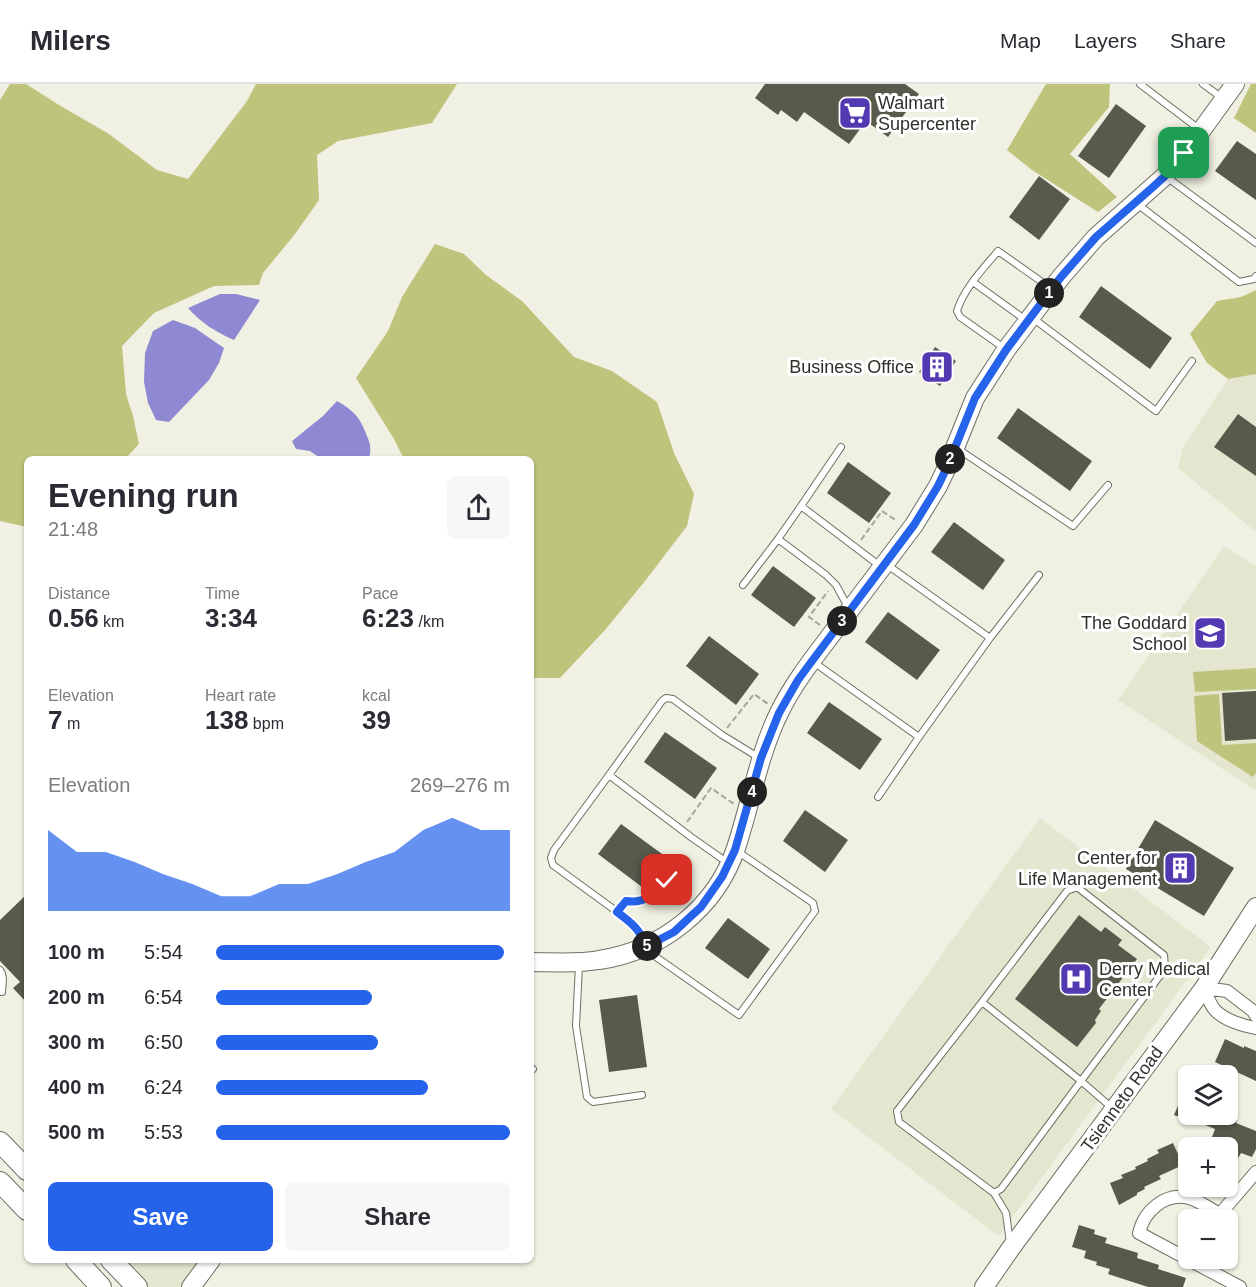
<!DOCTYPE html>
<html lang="en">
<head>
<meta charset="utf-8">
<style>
  body { margin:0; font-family:Helvetica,sans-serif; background:#f7f7f7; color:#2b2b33; height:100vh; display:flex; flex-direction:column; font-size:22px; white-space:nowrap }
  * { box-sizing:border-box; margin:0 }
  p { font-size:20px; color:#7c7c81 }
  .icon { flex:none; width:33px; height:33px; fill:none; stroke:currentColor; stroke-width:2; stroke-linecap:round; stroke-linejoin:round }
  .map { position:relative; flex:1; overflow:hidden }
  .panel { position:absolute; left:24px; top:372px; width:510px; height:807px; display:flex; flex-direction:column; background:#fff; border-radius:9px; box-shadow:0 2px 4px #0004 }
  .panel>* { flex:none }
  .tools { position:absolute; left:1178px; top:981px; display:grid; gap:12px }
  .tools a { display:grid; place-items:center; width:60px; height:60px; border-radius:9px; background:#fff; box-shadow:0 2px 4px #0004; font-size:30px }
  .pin { position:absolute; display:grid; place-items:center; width:51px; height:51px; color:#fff; margin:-26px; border-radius:12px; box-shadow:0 3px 9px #0006 }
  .km { position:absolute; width:30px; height:30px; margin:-15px; border-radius:50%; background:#222; color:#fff; font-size:16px; line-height:30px; text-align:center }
  .round { display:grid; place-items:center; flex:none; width:63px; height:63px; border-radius:9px; background:#f7f7f7 }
  .overview { display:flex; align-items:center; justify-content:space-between; height:102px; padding:0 24px }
  h1 { font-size:33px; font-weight:800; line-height:45px }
  .metrics { display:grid; grid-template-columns:repeat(3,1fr); gap:9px; height:102px; padding:6px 24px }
  .metrics div { display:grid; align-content:center }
  .metrics b { font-size:26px; font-weight:800 }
  .metrics small { font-size:16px; font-weight:400 }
  .metrics p { font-size:16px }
  .chart { height:168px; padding:12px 24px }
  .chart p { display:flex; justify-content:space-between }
  .chart svg { width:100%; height:108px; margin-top:6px; fill:#2563eb; opacity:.7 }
  .button { display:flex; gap:12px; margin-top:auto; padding:12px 24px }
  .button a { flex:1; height:69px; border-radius:9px; background:#2563eb; color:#fff; font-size:24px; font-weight:800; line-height:69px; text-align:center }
  .button a+a { background:#f7f7f7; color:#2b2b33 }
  ul { padding:0 24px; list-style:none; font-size:20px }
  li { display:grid; grid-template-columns:96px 72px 1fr; align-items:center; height:45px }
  li i { height:15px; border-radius:8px; background:#2563eb }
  header { display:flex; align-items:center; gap:36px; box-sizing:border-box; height:84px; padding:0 30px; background:#fff; border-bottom:2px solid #e1e1e2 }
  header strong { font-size:28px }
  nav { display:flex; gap:33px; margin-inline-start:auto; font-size:21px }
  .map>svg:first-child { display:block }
  .built { fill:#e4e6d0 }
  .green { fill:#bec47b }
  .water { fill:#8e89d2 }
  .building { fill:#585a4c }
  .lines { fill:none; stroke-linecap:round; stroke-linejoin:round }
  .lane-casing { stroke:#6f7063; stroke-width:8 }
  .street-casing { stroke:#6f7063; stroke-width:14 }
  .secondary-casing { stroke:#6f7063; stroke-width:20 }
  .primary-casing { stroke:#6f7063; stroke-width:22 }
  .path { stroke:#a5a69b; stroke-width:2; stroke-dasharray:6 3; stroke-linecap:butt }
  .lane { stroke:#fff; stroke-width:6 }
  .street { stroke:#fff; stroke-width:12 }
  .secondary { stroke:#fff; stroke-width:18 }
  .primary { stroke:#fff; stroke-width:20 }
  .route-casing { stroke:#fff; stroke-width:12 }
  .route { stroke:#2563eb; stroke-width:8 }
  .labels { text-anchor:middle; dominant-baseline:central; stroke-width:6; stroke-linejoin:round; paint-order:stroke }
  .poi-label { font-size:18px; fill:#30302b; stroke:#fff; text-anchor:end }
  .street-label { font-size:18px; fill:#30302b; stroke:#fff }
</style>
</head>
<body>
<header>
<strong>Milers</strong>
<nav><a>Map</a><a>Layers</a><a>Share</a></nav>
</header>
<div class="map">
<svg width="1256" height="1203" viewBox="0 0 1256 1203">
  <rect width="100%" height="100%" fill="#f0f1e2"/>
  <path class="built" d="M1256,290V448L1178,384L1183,363L1228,295Z
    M1224,462L1256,482V707L1118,616Z
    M1040,734L1211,863L999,1152L831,1025Z
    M111,1176H207L187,1203H137Z"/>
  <path class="green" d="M10,0H26L59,21L109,50L157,86L188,95L247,17L256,0H457L432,39L338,57L317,71L319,116L295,150L263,189L259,201L214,202L154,229L122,262L126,310L133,332L139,360L125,375H27V443L0,437V16Z
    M1046,0H1110L1109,23L1070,70L1117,113L1098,128L1032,86L1007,66Z
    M1251,0H1256V49L1234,34Z
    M435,160L464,170L486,191L522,217L574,273L612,287L657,318L674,369L694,410L687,442L645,497L605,546L560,594H531V375H404L394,355L356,294L388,247L402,213Z
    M1256,206V290L1228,295L1207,279L1190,250L1217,217L1241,213Z
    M1256,584V605L1195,608L1193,588Z
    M1219,610L1222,661L1256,659V689L1253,693L1197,657L1194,612Z"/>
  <path class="water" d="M220,210H236L260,216L234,256C216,248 201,239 188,224Z
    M173,236L195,244L224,264L219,279L209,296L169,338L156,336L148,319L144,298L145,269L153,247Z
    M337,317C354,327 360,333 367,352C371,361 371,366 369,375L343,372L320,374L310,367L296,365L292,357L323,332Z"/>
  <path class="building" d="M765,0H905L919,10L888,53L866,37L849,60L804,28L797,38L781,26L778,31L755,14Z
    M1116,20L1146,42L1109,94L1078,72Z
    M1237,57L1256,70V116L1215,87Z
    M1039,92L1070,115L1039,156L1009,133Z
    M1101,202L1172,254L1150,285L1079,233Z
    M935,263L956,277L940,302L919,288Z
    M1018,324L1092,377L1070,407L997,354Z
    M1238,330L1256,343V392L1214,363Z
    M848,378L891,409L869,439L827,409Z
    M954,438L1005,476L983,506L931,468Z
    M773,482L816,514L794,543L751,511Z
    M888,528L940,566L917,596L865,558Z
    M709,552L759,590L736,621L686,582Z
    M1256,607V655L1225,657L1222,609Z
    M829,618L882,655L860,686L807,649Z
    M665,648L717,684L695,715L644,678Z
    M805,726L848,756L825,788L783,757Z
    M1155,736L1234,784L1204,832L1126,785Z
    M621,740L673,778L650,809L598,770Z
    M27,810V919L13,904L20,898L0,877V836Z
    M1079,831L1101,848L1105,843L1122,856L1118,861L1137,875L1099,925L1101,927L1095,936L1096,939L1077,963L1015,915Z
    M728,834L770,865L748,895L705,864Z
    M637,911L647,983L609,988L599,916Z
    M1225,955L1244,964V962L1256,967V997L1215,978Z
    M1188,999V1030H1227L1237,1035L1236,1039L1256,1047V1065L1252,1073L1241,1069L1227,1093V1064H1208L1215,1045L1188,1034V1036L1174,1031Z
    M1173,1059L1183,1081L1159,1092L1161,1095L1144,1103L1145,1105L1137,1109V1111L1119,1121L1110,1099L1123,1094L1121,1091L1136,1085L1135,1083L1148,1077L1147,1075L1159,1069L1157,1066Z
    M1079,1141L1095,1146L1094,1150L1107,1154L1105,1159L1138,1169L1137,1174L1159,1181L1158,1185L1186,1194L1183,1203H1148L1108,1190L1110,1185L1096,1181L1097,1178L1084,1174L1086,1167L1072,1163Z"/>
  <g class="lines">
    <g class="lane-casing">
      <path id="lane" d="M1140,0L1199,45
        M1203,0L1221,13
        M1168,94L1256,159
        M1136,119L1239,198L1254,195L1256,192
        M973,198L1027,237
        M1034,235L1156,327L1192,277
        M1004,264L960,233L957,227C964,204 983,185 998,167L1049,203
        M958,365L1073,442L1108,401
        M801,422L841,363
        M743,501L778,455
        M848,523L836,501L826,491L778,455L801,422L880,482
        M990,554L1039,491
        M812,577L919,653L990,554L886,480
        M609,691L662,617L666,614L673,615L722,651L758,673
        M878,713L919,653
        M728,779L691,753L609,691L554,766L551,774L553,781L634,840C642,850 647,862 656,873L739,931L815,827L813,819L737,767
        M579,881L576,942L587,1013L593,1018L642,1011
        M0,886C5,892 2,901 2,908
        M982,918L1067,807L1077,803L1164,871L1165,883L1162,889L1081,997L982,918L897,1027L899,1038L994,1109L1001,1105L1081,997L1111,1023
        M531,983L533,985L531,987
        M994,1109L1006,1129L1010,1159"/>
    </g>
    <g class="street-casing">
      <path id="street" d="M1204,904C1207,911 1210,921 1215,926C1224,936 1243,942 1256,944
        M1204,904L1227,907L1253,927L1256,932
        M1240,1203L1139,1149C1144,1127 1165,1108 1189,1114C1200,1117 1210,1125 1220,1130L1256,1088"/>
    </g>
    <g class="secondary-casing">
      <path id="secondary" d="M531,878C553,878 577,880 599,876C661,867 716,824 736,764C751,719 758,672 779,629C794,598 816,571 837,543C863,509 888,475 914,441L938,402L948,381L975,314L1006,266L1061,193L1096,153L1165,92L1201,47L1235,0
        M191,1203L211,1176
        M984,1203L1011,1164L1204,904L1256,823"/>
    </g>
    <g class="primary-casing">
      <path id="primary" d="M0,1058L27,1086
        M0,1098L27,1126
        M76,1176L101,1203
        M111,1176L137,1203"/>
    </g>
    <path class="path" d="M861,456L882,427L897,437
      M820,541L809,533L828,507
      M727,644L754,610L768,620
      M687,738L711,704L734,720
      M622,822L626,817C644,820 656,810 667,797L688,813"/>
    <use href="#lane" class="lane"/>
    <use href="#street" class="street"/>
    <use href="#secondary" class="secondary"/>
    <use href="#primary" class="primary"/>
  </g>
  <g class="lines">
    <g class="route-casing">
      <path id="route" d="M667,796C656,810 644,820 626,817L617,828C633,840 638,844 647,862L674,848L689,834L701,823L722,793L735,766L761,674L779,629L798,596L812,577L914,441L938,402L948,381L975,314L1006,266L1061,193L1096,153L1153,103L1165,92L1184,69"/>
    </g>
    <use href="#route" class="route"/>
  </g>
  <defs>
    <g id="supermarket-square" transform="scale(1.725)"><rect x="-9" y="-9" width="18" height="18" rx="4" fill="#533ab2" stroke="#fff"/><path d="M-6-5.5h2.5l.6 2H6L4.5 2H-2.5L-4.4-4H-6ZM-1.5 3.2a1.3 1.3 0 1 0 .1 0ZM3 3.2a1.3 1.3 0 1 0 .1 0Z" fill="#fff"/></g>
    <g id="building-square" transform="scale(1.725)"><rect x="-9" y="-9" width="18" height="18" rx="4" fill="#533ab2" stroke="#fff"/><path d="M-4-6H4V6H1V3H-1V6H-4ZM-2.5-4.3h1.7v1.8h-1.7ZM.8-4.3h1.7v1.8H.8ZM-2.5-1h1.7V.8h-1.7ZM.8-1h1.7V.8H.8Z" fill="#fff"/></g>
    <g id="school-square" transform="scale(1.725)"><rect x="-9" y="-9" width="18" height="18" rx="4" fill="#533ab2" stroke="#fff"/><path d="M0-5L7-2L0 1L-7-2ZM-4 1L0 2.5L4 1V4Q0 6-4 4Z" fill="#fff"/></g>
    <g id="hospital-square" transform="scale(1.725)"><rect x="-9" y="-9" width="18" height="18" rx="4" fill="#533ab2" stroke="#fff"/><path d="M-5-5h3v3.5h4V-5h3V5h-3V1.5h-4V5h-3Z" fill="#fff"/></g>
  </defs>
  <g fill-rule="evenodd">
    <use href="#supermarket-square" x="855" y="29"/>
    <use href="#building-square" x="937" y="283"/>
    <use href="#school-square" x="1210" y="549"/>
    <use href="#building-square" x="1180" y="784"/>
    <use href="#hospital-square" x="1076" y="895"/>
  </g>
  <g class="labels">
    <g class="poi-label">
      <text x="878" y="19" text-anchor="start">Walmart<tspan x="878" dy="21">Supercenter</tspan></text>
      <text x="914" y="283">Business Office</text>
      <text x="1187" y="539">The Goddard<tspan x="1187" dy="21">School</tspan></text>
      <text x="1157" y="774">Center for<tspan x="1157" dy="21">Life Management</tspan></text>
      <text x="1099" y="885" text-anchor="start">Derry Medical<tspan x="1099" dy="21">Center</tspan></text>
    </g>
    <g class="street-label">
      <text transform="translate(1122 1015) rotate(-54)">Tsienneto Road</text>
    </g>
  </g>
</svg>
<div class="tools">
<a><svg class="icon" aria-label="layers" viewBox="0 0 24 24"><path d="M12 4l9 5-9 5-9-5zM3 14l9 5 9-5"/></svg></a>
<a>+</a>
<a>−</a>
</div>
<div class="pin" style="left:1184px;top:69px;background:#1e9e55"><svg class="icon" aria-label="arrive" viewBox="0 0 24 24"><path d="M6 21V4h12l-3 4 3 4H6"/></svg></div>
<div class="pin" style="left:667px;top:796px;background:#d93025"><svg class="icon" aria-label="check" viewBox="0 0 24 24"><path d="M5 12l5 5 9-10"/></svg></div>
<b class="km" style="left:1049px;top:209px">1</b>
<b class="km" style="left:950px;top:375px">2</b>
<b class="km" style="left:842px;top:537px">3</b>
<b class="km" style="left:752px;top:708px">4</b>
<b class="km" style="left:647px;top:862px">5</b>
<section class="panel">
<div class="overview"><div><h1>Evening run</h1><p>21:48</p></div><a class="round"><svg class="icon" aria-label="share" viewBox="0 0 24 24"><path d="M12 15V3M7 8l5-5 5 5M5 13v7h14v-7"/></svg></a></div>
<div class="metrics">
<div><p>Distance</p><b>0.56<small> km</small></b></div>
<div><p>Time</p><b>3:34</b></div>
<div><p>Pace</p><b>6:23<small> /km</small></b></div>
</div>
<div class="metrics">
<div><p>Elevation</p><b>7<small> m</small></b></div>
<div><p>Heart rate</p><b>138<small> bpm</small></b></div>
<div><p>kcal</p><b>39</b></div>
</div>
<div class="chart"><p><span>Elevation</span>269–276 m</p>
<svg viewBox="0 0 160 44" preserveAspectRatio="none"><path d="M0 44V11L10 20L20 20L30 24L40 29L50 33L60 38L70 38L80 33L90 33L100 29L110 24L120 20L130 11L140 6L150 11L160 11V44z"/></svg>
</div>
<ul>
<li><b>100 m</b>5:54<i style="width:98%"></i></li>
<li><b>200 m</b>6:54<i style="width:53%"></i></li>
<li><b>300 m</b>6:50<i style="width:55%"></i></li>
<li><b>400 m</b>6:24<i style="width:72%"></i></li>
<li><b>500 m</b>5:53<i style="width:100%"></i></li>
</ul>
<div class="button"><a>Save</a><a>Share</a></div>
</section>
</div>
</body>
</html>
